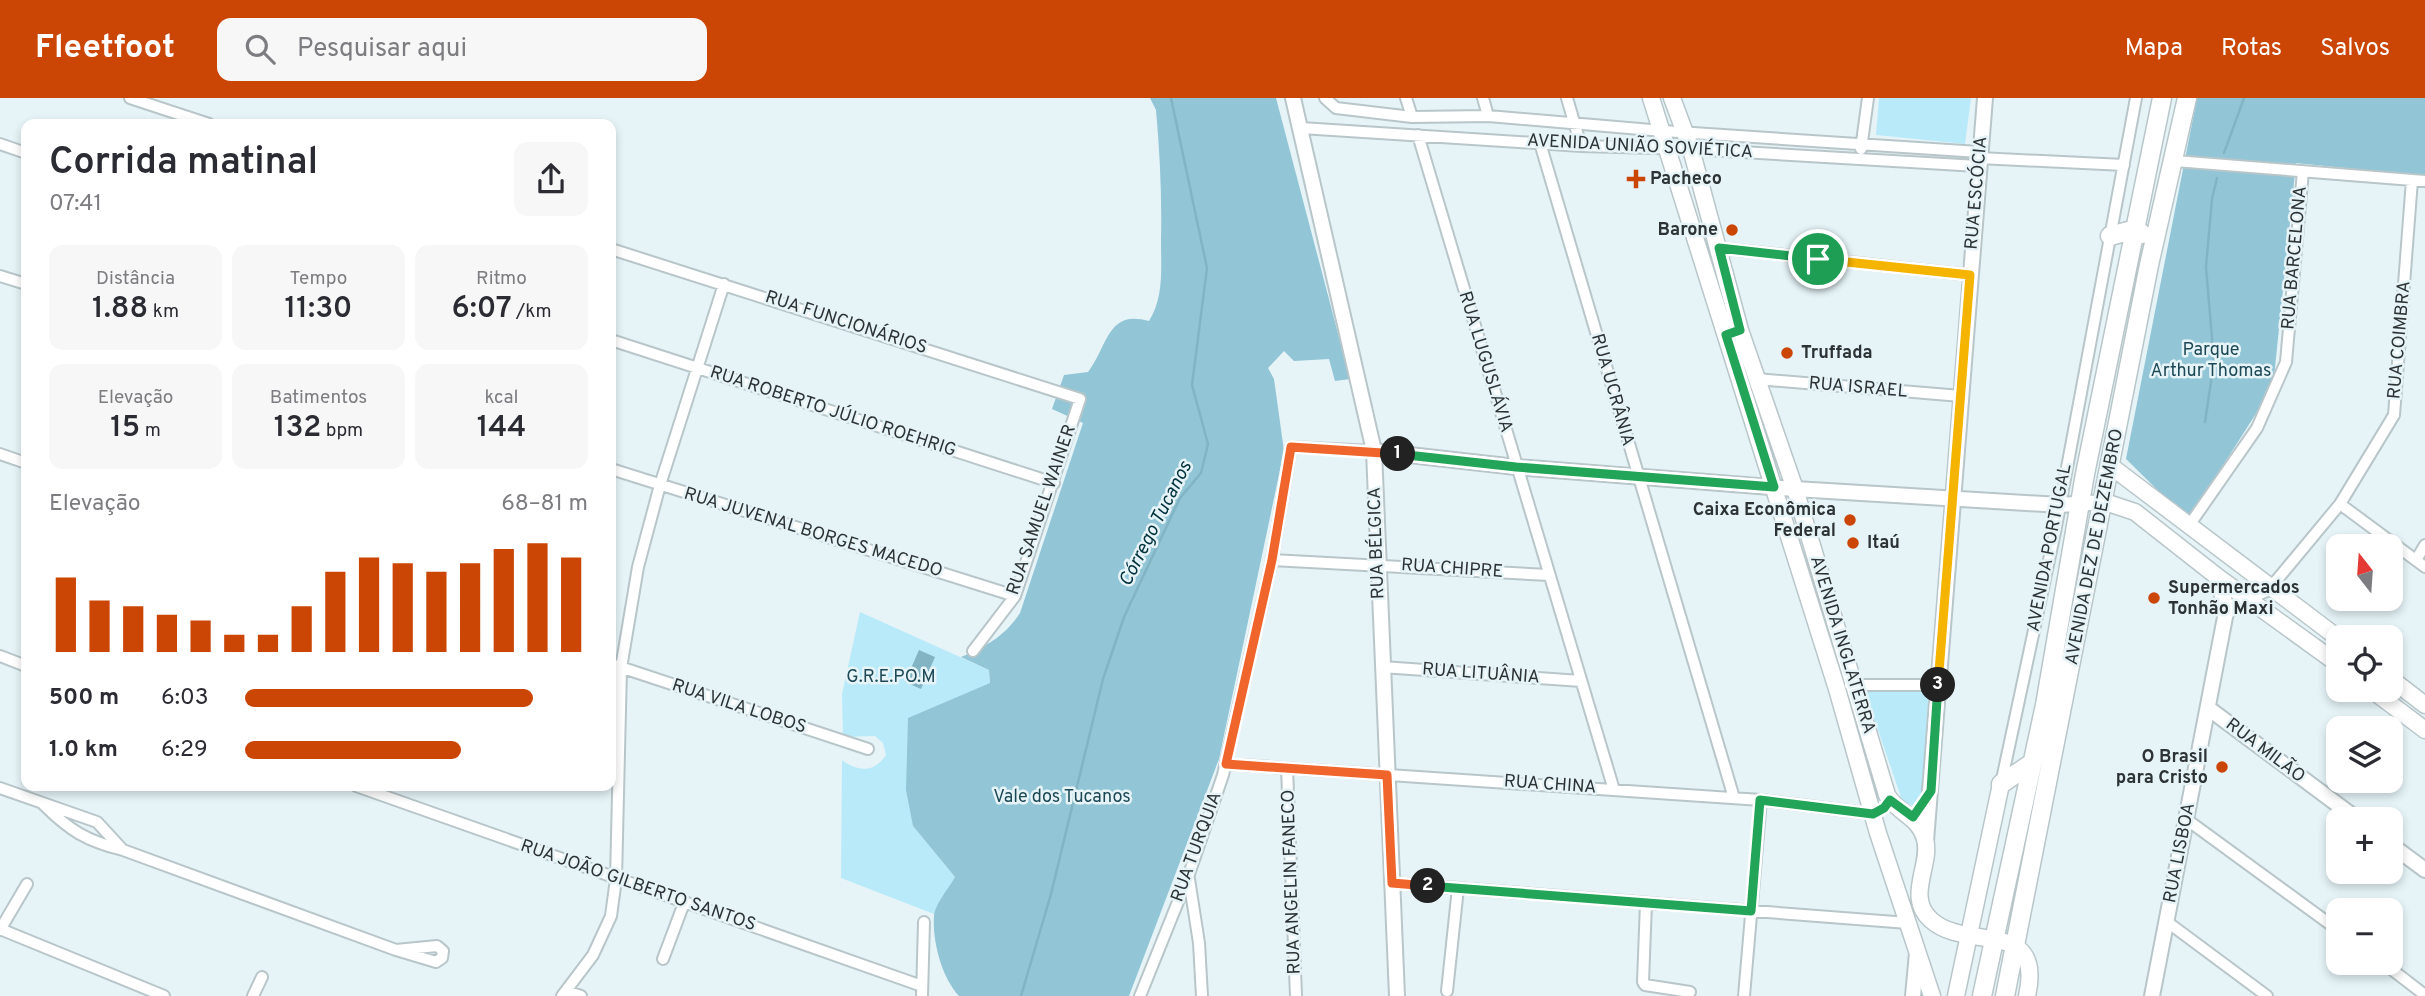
<!DOCTYPE html>
<html lang="pt">
<head>
<meta charset="utf-8">
<style>
  body { margin:0; font-family:Overpass,sans-serif; background:#f7f7f7; color:#2b2b33; height:100vh; display:flex; flex-direction:column; font-size:26px; white-space:nowrap }
  * { box-sizing:border-box; margin:0 }
  p { font-size:23px; color:#7c7c81 }
  .icon { flex:none; width:38px; height:38px; fill:none; stroke:currentColor; stroke-width:2; stroke-linecap:round; stroke-linejoin:round }
  .map { position:relative; flex:1; overflow:hidden }
  .details { position:absolute; left:21px; top:21px; width:595px; height:672px; display:flex; flex-direction:column; background:#fff; border-radius:14px; box-shadow:0 4px 10px #0003 }
  .details>* { flex:none }
  .needle { width:46px; rotate:343deg }
  .controls { position:absolute; left:2326px; top:436px; display:grid; gap:14px }
  .controls a { display:grid; place-items:center; width:77px; height:77px; border-radius:14px; background:#fff; box-shadow:0 4px 10px #0003; font-size:35px }
  .pin { position:absolute; display:grid; place-items:center; width:60px; height:60px; color:#fff; margin:-30px; border:4px solid #fff; border-radius:50%; box-shadow:0 2px 7px #0007 }
  .km { position:absolute; width:35px; height:35px; margin:-18px; border-radius:50%; background:#222; color:#fff; font-size:19px; line-height:35px; text-align:center }
  .round { display:grid; place-items:center; flex:none; width:74px; height:74px; border-radius:14px; background:#f7f7f7 }
  .summary { display:flex; align-items:center; justify-content:space-between; height:119px; padding:0 28px }
  h1 { font-size:38px; font-weight:600; line-height:52px }
  .stats { display:grid; grid-template-columns:repeat(3,1fr); gap:10px; height:119px; padding:7px 28px }
  .stats div { display:grid; align-content:center; border-radius:14px; background:#f7f7f7; text-align:center }
  .stats b { font-size:30px; font-weight:600 }
  .stats small { font-size:19px; font-weight:400 }
  .stats p { font-size:19px }
  .chart { height:196px; padding:14px 28px }
  .chart p { display:flex; justify-content:space-between }
  .chart svg { width:100%; height:126px; margin-top:7px; stroke:#cb4505; stroke-width:6 }
  ul { padding:0 28px; list-style:none; font-size:23px }
  li { display:grid; grid-template-columns:112px 84px 1fr; align-items:center; height:52px }
  li i { height:18px; border-radius:9px; background:#cb4505 }
  header { display:flex; align-items:center; gap:42px; box-sizing:border-box; height:98px; padding:0 35px; background:#cb4505; color:#fff }
  header strong { font-size:33px }
  nav { display:flex; gap:38px; margin-inline-start:auto; font-size:24px }
  .search { width:490px; height:63px; background:#f7f7f7; display:flex; align-items:center; gap:18px; box-sizing:border-box; padding:0 24px; border-radius:14px; color:#7c7c81; font-size:26px }
  .map>svg:first-child { display:block }
  .green { fill:#b9eafa }
  .forest { fill:#92c5d5 }
  .water { fill:#82b4c4 }
  .lines { fill:none; stroke-linecap:round; stroke-linejoin:round }
  .stream { stroke:#82b4c4; stroke-width:2.5 }
  .minor-casing { stroke:#b8c6ca; stroke-width:14 }
  .tertiary-casing { stroke:#b8c6ca; stroke-width:18 }
  .secondary-casing { stroke:#b8c6ca; stroke-width:19 }
  .trunk-casing { stroke:#b8c6ca; stroke-width:21 }
  .minor { stroke:#fff; stroke-width:10 }
  .tertiary { stroke:#fff; stroke-width:14 }
  .secondary { stroke:#fff; stroke-width:16 }
  .trunk { stroke:#fff; stroke-width:18 }
  .split-1-casing { stroke:#fff; stroke-width:14 }
  .split-2-casing { stroke:#fff; stroke-width:14 }
  .split-3-casing { stroke:#fff; stroke-width:14 }
  .split-4-casing { stroke:#fff; stroke-width:14 }
  .split-1 { stroke:#22a559; stroke-width:9 }
  .split-2 { stroke:#f0652b; stroke-width:9 }
  .split-3 { stroke:#22a559; stroke-width:9 }
  .split-4 { stroke:#f5b400; stroke-width:9 }
  .poi-dot { fill:#cb4505; stroke:#e6f4f8; stroke-width:2.5 }
  .labels { text-anchor:middle; dominant-baseline:central; stroke-width:5; stroke-linejoin:round; paint-order:stroke }
  .street-label { font-size:18px; fill:#2d3335; stroke:#e6f4f8 }
  .poi-label { font-size:18px; font-weight:bold; fill:#2d3335; stroke:#e6f4f8; text-anchor:start }
  .park-label { font-size:18px; fill:#1c4855; stroke:#e6f4f8 }
  .water-label { font-size:19px; font-style:italic; fill:#00313d; stroke:#e6f4f8 }
</style>
</head>
<body>
<header>
<strong>Fleetfoot</strong>
<div class="search"><svg class="icon" aria-label="search" viewBox="0 0 24 24"><circle cx="10" cy="10" r="6"/><path d="M15 15l6 6"/></svg>Pesquisar aqui</div>
<nav><a>Mapa</a><a>Rotas</a><a>Salvos</a></nav>
</header>
<div class="map">
<svg width="2425" height="898" viewBox="0 0 2425 898">
  <rect width="100%" height="100%" fill="#e6f4f8"/>
  <path class="green" d="M1879,0H1971L1965,46L1876,37Z
    M860,514L989,572L990,585L913,728L955,779L934,816L841,780L842,662C858,674 874,675 886,657L883,645L875,638L843,639L842,596Z
    M1929,592L1921,704L1913,708L1902,702L1865,594Z"/>
  <path class="forest" d="M1150,0H1276L1350,281L1335,283L1329,261L1294,263L1284,253L1268,270L1274,281L1284,353L1219,661L1129,898H959C942,880 932,843 934,818C935,806 949,790 955,779L913,728L906,692L908,620L990,585L989,572L961,559C986,548 1004,539 1020,515L1083,325L1052,311L1064,277L1088,274C1108,248 1107,211 1149,223C1164,199 1161,171 1161,143C1162,99 1160,57 1156,12Z
    M2197,0H2425V78L2296,65L2273,289L2188,422L2126,361Z"/>
  <path class="water" d="M919,552L935,559L921,591L905,584Z"/>
  <g class="lines">
    <path class="stream" d="M2224,55L2244,0
      M2205,324L2214,264L2206,169L2212,101L2217,80
      M1021,898L1051,796L1103,581L1124,519L1180,400L1201,375L1208,346L1192,287L1207,170L1171,0"/>
    <g class="minor-casing">
      <path id="minor" d="M130,0L209,26
        M1325,0L1336,10L1412,19L1488,18L1663,33L1979,54
        M1406,0L1412,19
        M1483,0L1488,18
        M1567,0L1581,48
        M1301,30L1581,48L1691,51L1978,68
        M1418,37L1614,692
        M1540,45L1734,700
        M0,46L26,55
        M1861,51L1868,0
        M1979,60L2124,67
        M2175,63L2425,83
        M1719,150L1970,177
        M611,151L1080,301L1015,498L973,553
        M0,178L26,186
        M611,242L1054,385
        M1756,281L1961,298
        M0,356L26,365
        M611,371L1015,498
        M2340,406L2425,469
        M2188,429L2257,330L2286,264L2303,73
        M1272,462L1549,477
        M2416,462L2425,447
        M2271,489L2340,406L2394,317L2412,82
        M0,558L26,568
        M611,566L868,651
        M1382,569L1581,583
        M1850,587H1938
        M1226,666L1761,702L1873,716
        M1287,670L1296,898
        M2001,686L2055,434L2136,0
        M356,688L922,888
        M0,690L97,724L121,750
        M43,706C69,732 86,743 123,752L396,852L436,864L442,860L443,853L437,848L396,852
        M2186,721L2338,832
        M1189,781L1199,845L1202,898
        M1392,785L1908,825
        M1646,805L1643,884L1645,887L1690,894
        M2166,823L2267,898
        M0,831L164,898
        M0,832L27,786
        M663,861L684,805
        M2382,864L2425,897
        M566,893L581,898
        M1447,893L1458,790
        M253,898L262,879
        M562,898L593,857L611,818L616,781L621,570L638,469L660,387L724,186
        M922,898L924,824
        M1140,898L1188,779L1223,677L1272,462L1291,349L1374,353
        M1744,898L1761,702"/>
    </g>
    <g class="tertiary-casing">
      <path id="tertiary" d="M1293,0L1374,353L1397,898
        M1374,353L1516,369L1795,391L2060,407L2105,404
        M2208,610L2357,721
        M1926,743L1985,0
        M2390,746L2425,772
        M1913,898L1917,855
        M2152,898L2226,514L2248,499L2271,489"/>
    </g>
    <g class="secondary-casing">
      <path id="secondary" d="M1651,0L1837,591L1878,735L1932,898
        M1672,0L1691,51L1740,232L1795,391L1887,697C1897,715 1919,718 1925,741C1932,767 1905,799 1931,822C1966,854 2045,819 2027,898
        M2112,369L2338,540
        M2105,404L2135,414L2219,480L2338,566
        M2219,480L2226,514
        M2390,580L2425,607
        M2372,592L2425,632
        M1956,898L2001,686"/>
    </g>
    <g class="trunk-casing">
      <path id="trunk" d="M2110,138L2136,131L2142,136
        M2001,686L2032,665
        M1982,898L2045,607L2085,376L2162,0
        M2005,898L2149,167L2187,0"/>
    </g>
    <use href="#minor" class="minor"/>
    <use href="#tertiary" class="tertiary"/>
    <use href="#secondary" class="secondary"/>
    <use href="#trunk" class="trunk"/>
  </g>
  <g class="lines">
    <g class="split-1-casing">
      <path id="split-1" d="M1398,356L1516,369L1774,389L1726,237L1740,232L1719,150L1818,161"/>
    </g>
    <g class="split-2-casing">
      <path id="split-2" d="M1398,356L1291,349L1272,462L1226,666L1387,677L1392,785L1428,788"/>
    </g>
    <g class="split-3-casing">
      <path id="split-3" d="M1428,788L1751,813L1760,702L1873,716L1884,710L1890,702L1913,719L1931,693L1938,587"/>
    </g>
    <g class="split-4-casing">
      <path id="split-4" d="M1818,161L1970,177L1938,587"/>
    </g>
    <use href="#split-1" class="split-1"/>
    <use href="#split-2" class="split-2"/>
    <use href="#split-3" class="split-3"/>
    <use href="#split-4" class="split-4"/>
  </g>
  <g class="poi-dot">
    <path d="M1632.5 70.5h7v7h7v7h-7v7h-7v-7h-7v-7h7z"/>
    <circle cx="1732" cy="132" r="7"/>
    <circle cx="1787" cy="255" r="7"/>
    <circle cx="1850" cy="422" r="7"/>
    <circle cx="1853" cy="445" r="7"/>
    <circle cx="2154" cy="500" r="7"/>
    <circle cx="2222" cy="669" r="7"/>
  </g>
  <g class="labels">
    <g class="street-label">
      <text transform="translate(1640 49) rotate(3)">AVENIDA UNIÃO SOVIÉTICA</text>
      <text transform="translate(1977 95) rotate(-85)">RUA ESCÓCIA</text>
      <text transform="translate(2295 160) rotate(-85)">RUA BARCELONA</text>
      <text transform="translate(846 225) rotate(18)">RUA FUNCIONÁRIOS</text>
      <text transform="translate(2400 242) rotate(-85)">RUA COIMBRA</text>
      <text transform="translate(1485 264) rotate(73)">RUA LUGUSLÁVIA</text>
      <text transform="translate(1858 290) rotate(5)">RUA ISRAEL</text>
      <text transform="translate(1612 292) rotate(74)">RUA UCRÂNIA</text>
      <text transform="translate(833 314) rotate(18)">RUA ROBERTO JÚLIO ROEHRIG</text>
      <text transform="translate(1042 412) rotate(-71)">RUA SAMUEL WAINER</text>
      <text transform="translate(813 435) rotate(17)">RUA JUVENAL BORGES MACEDO</text>
      <text transform="translate(1377 445) rotate(-92)">RUA BÉLGICA</text>
      <text transform="translate(2095 449) rotate(-79)">AVENIDA DEZ DE DEZEMBRO</text>
      <text transform="translate(2050 450) rotate(-79)">AVENIDA PORTUGAL</text>
      <text transform="translate(1452 471) rotate(4)">RUA CHIPRE</text>
      <text transform="translate(1842 547) rotate(73)">AVENIDA INGLATERRA</text>
      <text transform="translate(1481 576) rotate(4)">RUA LITUÂNIA</text>
      <text transform="translate(739 609) rotate(18)">RUA VILA LOBOS</text>
      <text transform="translate(2265 653) rotate(37)">RUA MILÃO</text>
      <text transform="translate(1550 687) rotate(4)">RUA CHINA</text>
      <text transform="translate(1197 749) rotate(-70)">RUA TURQUIA</text>
      <text transform="translate(2180 755) rotate(-79)">RUA LISBOA</text>
      <text transform="translate(1292 784) rotate(-92)">RUA ANGELIN FANECO</text>
      <text transform="translate(638 788) rotate(19)">RUA JOÃO GILBERTO SANTOS</text>
    </g>
    <g class="poi-label">
      <text x="1650" y="81">Pacheco</text>
      <text x="1718" y="132" text-anchor="end">Barone</text>
      <text x="1801" y="255">Truffada</text>
      <text x="1836" y="412" text-anchor="end">Caixa Econômica<tspan x="1836" dy="21">Federal</tspan></text>
      <text x="1867" y="445">Itaú</text>
      <text x="2168" y="490">Supermercados<tspan x="2168" dy="21">Tonhão Maxi</tspan></text>
      <text x="2208" y="659" text-anchor="end">O Brasil<tspan x="2208" dy="21">para Cristo</tspan></text>
    </g>
    <g class="park-label">
      <text x="2211" y="252">Parque<tspan x="2211" dy="21">Arthur Thomas</tspan></text>
      <text x="891" y="579">G.R.E.PO.M</text>
      <text x="1062" y="699">Vale dos Tucanos</text>
    </g>
    <g class="water-label">
      <text transform="translate(1156 426) rotate(-63)">Córrego Tucanos</text>
    </g>
  </g>
</svg>
<div class="controls">
<a><svg class="needle" viewBox="-14 -14 28 28"><path d="M0-13l5 13h-10z" fill="#e53935"/><path d="M0 13l5-13h-10z" fill="#7c7c81"/></svg></a>
<a><svg class="icon" aria-label="locate" viewBox="0 0 24 24"><circle cx="12" cy="12" r="6"/><path d="M12 2v4M12 18v4M2 12h4M18 12h4"/></svg></a>
<a><svg class="icon" aria-label="layers" viewBox="0 0 24 24"><path d="M12 4l9 5-9 5-9-5zM3 14l9 5 9-5"/></svg></a>
<a>+</a>
<a>−</a>
</div>
<div class="pin" style="left:1818px;top:161px;background:#1e9e55"><svg class="icon" aria-label="arrive" viewBox="0 0 24 24"><path d="M6 21V4h12l-3 4 3 4H6"/></svg></div>
<b class="km" style="left:1398px;top:356px">1</b>
<b class="km" style="left:1428px;top:788px">2</b>
<b class="km" style="left:1938px;top:587px">3</b>
<section class="details">
<div class="summary"><div><h1>Corrida matinal</h1><p>07:41</p></div><a class="round"><svg class="icon" aria-label="share" viewBox="0 0 24 24"><path d="M12 15V3M7 8l5-5 5 5M5 13v7h14v-7"/></svg></a></div>
<div class="stats">
<div><p>Distância</p><b>1.88<small> km</small></b></div>
<div><p>Tempo</p><b>11:30</b></div>
<div><p>Ritmo</p><b>6:07<small> /km</small></b></div>
</div>
<div class="stats">
<div><p>Elevação</p><b>15<small> m</small></b></div>
<div><p>Batimentos</p><b>132<small> bpm</small></b></div>
<div><p>kcal</p><b>144</b></div>
</div>
<div class="chart"><p><span>Elevação</span>68–81 m</p>
<svg viewBox="0 0 160 44" preserveAspectRatio="none"><path d="M5 44V18M15 44V26M25 44V28M35 44V31M45 44V33M55 44V38M65 44V38M75 44V28M85 44V16M95 44V11M105 44V13M115 44V16M125 44V13M135 44V8M145 44V6M155 44V11"/></svg>
</div>
<ul>
<li><b>500 m</b>6:03<i style="width:84%"></i></li>
<li><b>1.0 km</b>6:29<i style="width:63%"></i></li>
</ul>
</section>
</div>
</body>
</html>
